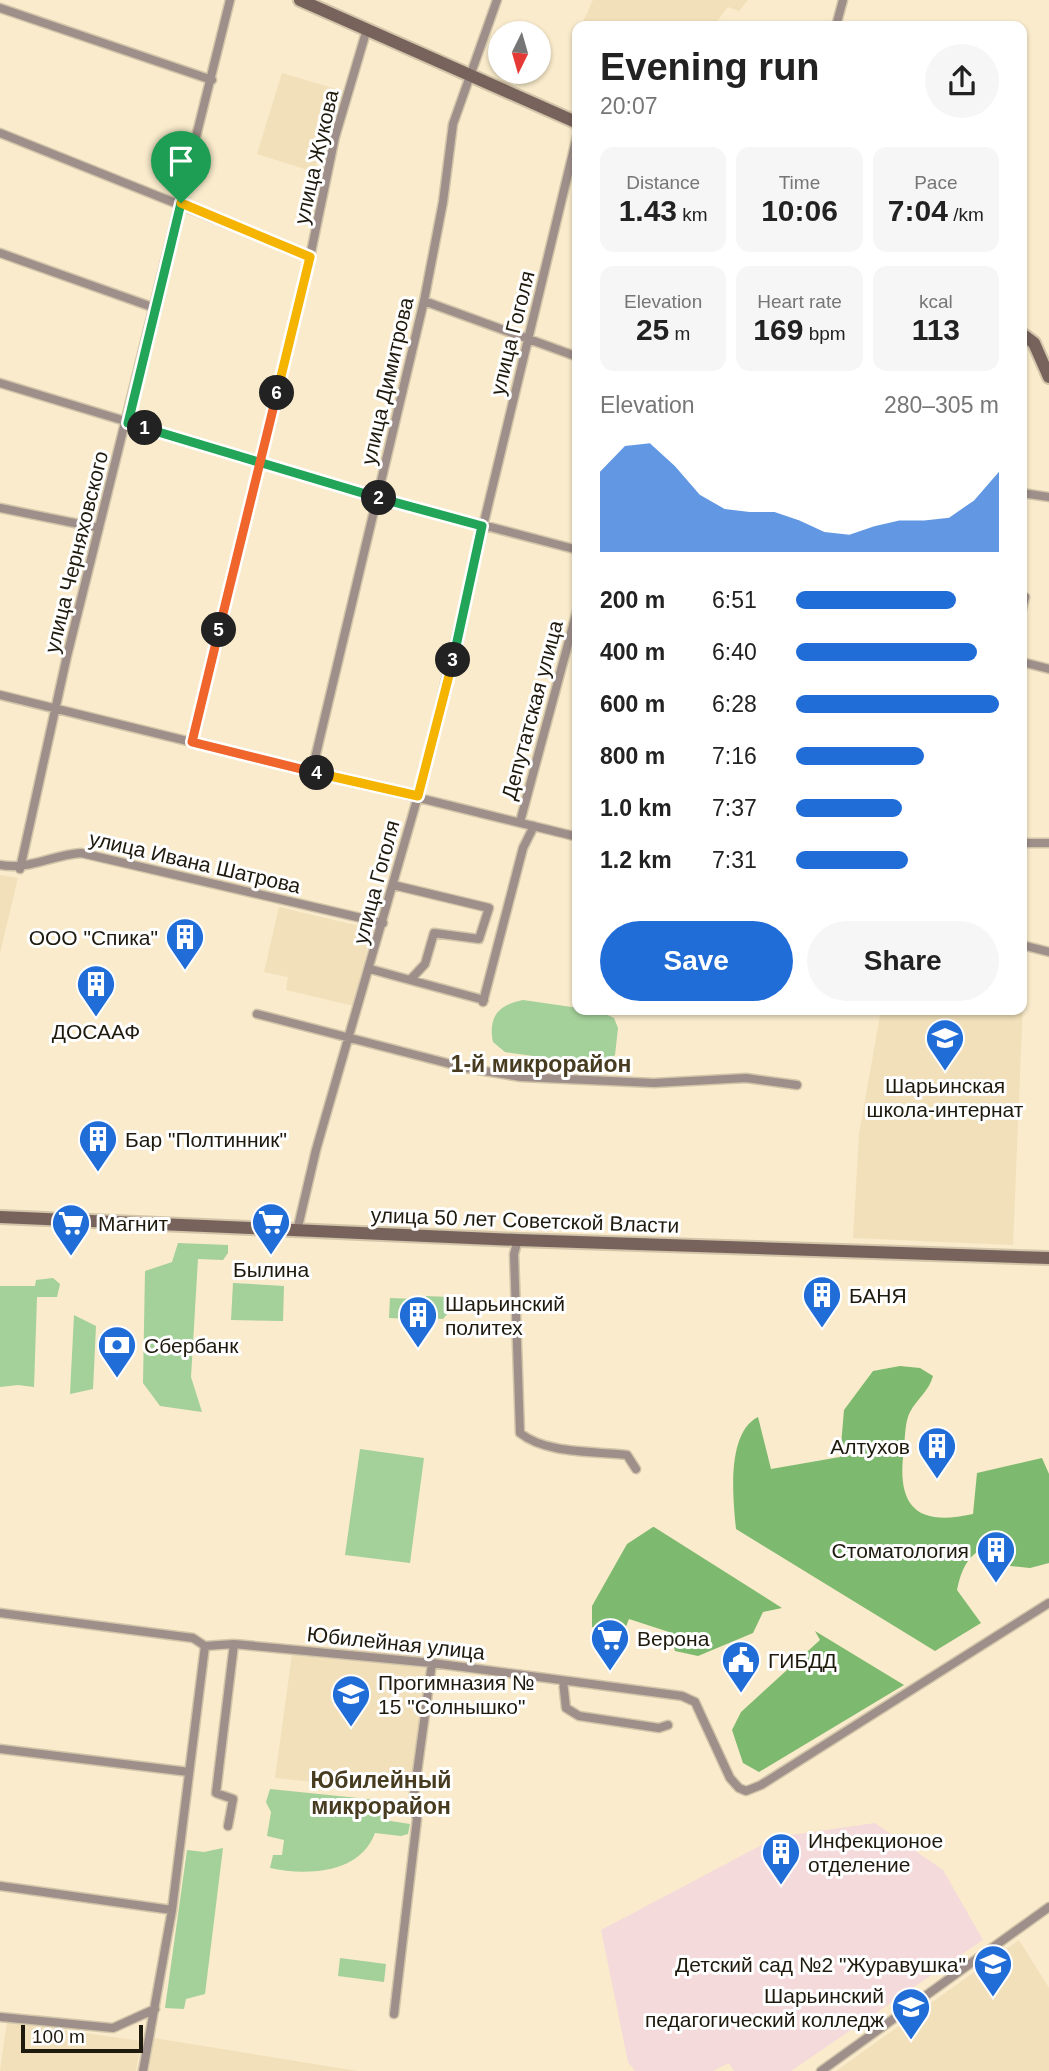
<!DOCTYPE html>
<html lang="en">
<head>
<meta charset="utf-8">
<style>
  body { margin:0; font-family:Helvetica,sans-serif; background:#f6f6f6; color:#222; height:100vh; display:flex; flex-direction:column; font-size:26px; white-space:nowrap }
  * { box-sizing:border-box; margin:0 }
  p { font-size:23px; color:#767676 }
  .icon { flex:none; width:38px; height:38px; fill:none; stroke:currentColor; stroke-width:2; stroke-linecap:round; stroke-linejoin:round }
  .map { position:relative; flex:1; overflow:hidden }
  .side { position:absolute; left:572px; top:21px; width:455px; height:994px; display:flex; flex-direction:column; background:#fff; border-radius:14px; box-shadow:0 2px 5px #0004 }
  .side>* { flex:none }
  .needle { width:46px; rotate:185deg }
  .buttons { position:absolute; left:488px; top:21px; display:grid; gap:14px }
  .buttons a { display:grid; place-items:center; width:63px; height:63px; border-radius:50%; background:#fff; box-shadow:0 2px 5px #0004; font-size:35px }
  .scale { position:absolute; left:21px; bottom:18px; width:122px; box-sizing:border-box; padding-left:7px; border:4px solid #1f1a0e; border-top:0; font-size:19px; line-height:24px; white-space:nowrap; color:#1f1a0e; -webkit-text-stroke:5px #fff; paint-order:stroke }
  .pin { position:absolute; display:grid; place-items:center; width:60px; height:60px; color:#fff; margin:-72px -30px; border-radius:50% 50% 50% 0; rotate:-45deg; box-shadow:0 0 7px #0007 }
  .pin .icon { rotate:45deg }
  .km { position:absolute; width:35px; height:35px; margin:-18px; border-radius:50%; background:#222; color:#fff; font-size:19px; line-height:35px; text-align:center }
  .round { display:grid; place-items:center; flex:none; width:74px; height:74px; border-radius:37px; background:#f6f6f6 }
  .overview { display:flex; align-items:center; justify-content:space-between; height:119px; padding:0 28px }
  h1 { font-size:38px; font-weight:700; line-height:52px }
  .stats { display:grid; grid-template-columns:repeat(3,1fr); gap:10px; height:119px; padding:7px 28px }
  .stats div { display:grid; align-content:center; border-radius:14px; background:#f6f6f6; text-align:center }
  .stats b { font-size:30px; font-weight:700 }
  .stats small { font-size:19px; font-weight:400 }
  .stats p { font-size:19px }
  .chart { height:196px; padding:14px 28px }
  .chart p { display:flex; justify-content:space-between }
  .chart svg { width:100%; height:126px; margin-top:7px; fill:#206dd8; opacity:.7 }
  .action { display:flex; gap:14px; margin-top:auto; padding:14px 28px }
  .action a { flex:1; height:80px; border-radius:42px; background:#206dd8; color:#fff; font-size:28px; font-weight:700; line-height:80px; text-align:center }
  .action a+a { background:#f6f6f6; color:#222 }
  ul { padding:0 28px; list-style:none; font-size:23px }
  li { display:grid; grid-template-columns:112px 84px 1fr; align-items:center; height:52px }
  li i { height:18px; border-radius:9px; background:#206dd8 }
  .map>svg:first-child { display:block }
  .built { fill:#f1e0b9 }
  .medical { fill:#f5dadb }
  .green { fill:#a4d09a }
  .forest { fill:#7db96e }
  .lines { fill:none; stroke-linecap:round; stroke-linejoin:round }
  .street-casing { stroke:#d2c5a9; stroke-width:11 }
  .secondary-casing { stroke:#d2c5a9; stroke-width:16 }
  .street { stroke:#9e8f8a; stroke-width:8 }
  .secondary { stroke:#78635c; stroke-width:12 }
  .split-1-casing { stroke:#fff; stroke-width:14 }
  .split-2-casing { stroke:#fff; stroke-width:14 }
  .split-3-casing { stroke:#fff; stroke-width:14 }
  .split-4-casing { stroke:#fff; stroke-width:14 }
  .split-5-casing { stroke:#fff; stroke-width:14 }
  .split-6-casing { stroke:#fff; stroke-width:14 }
  .split-7-casing { stroke:#fff; stroke-width:14 }
  .split-1 { stroke:#22a559; stroke-width:9 }
  .split-2 { stroke:#22a559; stroke-width:9 }
  .split-3 { stroke:#22a559; stroke-width:9 }
  .split-4 { stroke:#f5b400; stroke-width:9 }
  .split-5 { stroke:#f0652b; stroke-width:9 }
  .split-6 { stroke:#f0652b; stroke-width:9 }
  .split-7 { stroke:#f5b400; stroke-width:9 }
  .labels { text-anchor:middle; dominant-baseline:central; stroke-width:6; stroke-linejoin:round; paint-order:stroke }
  .street-label { font-size:21px; fill:#1f1a0e; stroke:#fff }
  .poi-label { font-size:21px; fill:#1f1a0e; stroke:#fff; text-anchor:start }
  .neighbourhood-label { font-size:23px; font-weight:bold; fill:#473b20; stroke:#fff }
</style>
</head>
<body>
<div class="map">
<svg width="1049" height="2071" viewBox="0 0 1049 2071">
  <rect width="100%" height="100%" fill="#f9ebcb"/>
  <path class="built" d="M593,0H748L739,11L728,7L713,26H581Z
    M282,73L336,89L314,172L257,154Z
    M0,875L18,878L0,953Z
    M279,907L372,929L354,1006L286,990L288,977L264,972Z
    M1022,976L1024,977L1013,1245L853,1238L859,1134L881,1010H1022Z
    M292,1655L425,1668L427,1678L412,1792L275,1778Z
    M1019,1940L1049,1988V2071H836Z
    M7,2022L141,2041L136,2071H0Z
    M154,2038L357,2071H149Z"/>
  <path class="medical" d="M875,1823L943,1870L983,1940L791,2071H734L729,2063L713,2071H635L628,2062L601,1930L777,1837Z"/>
  <path class="green" d="M523,1000L599,1011L614,1018L618,1028L615,1055L602,1064H590L505,1052L493,1042C488,1017 498,1005 523,1000Z
    M178,1243L228,1245V1253L223,1260L198,1259L191,1377L202,1412L160,1406L143,1383L145,1271L172,1262Z
    M53,1278L60,1284L57,1297H37L34,1387L18,1385L0,1387V1286H35L36,1280Z
    M233,1283L284,1286L283,1321L231,1320Z
    M426,1296L449,1297L448,1313L443,1319L425,1318Z
    M390,1298L416,1299L415,1319L389,1318Z
    M74,1315L96,1326L93,1389L70,1394Z
    M360,1449L424,1458L410,1563L345,1555Z
    M270,1789L407,1803L405,1811L386,1808L384,1820L410,1824L408,1834L401,1836L375,1833C360,1874 306,1876 270,1868L273,1855H282L284,1840L267,1836L271,1812L266,1802Z
    M223,1848L205,1994L186,1999L184,2009L165,2008L187,1850L204,1852Z
    M340,1958L386,1964L384,1982L338,1976Z"/>
  <path class="forest" d="M900,1366L920,1368L933,1376C929,1391 917,1399 910,1412C905,1421 905,1438 904,1449C896,1506 916,1527 973,1514L977,1473L1042,1458L1049,1474V1563L1030,1568L1010,1566L999,1542C972,1550 963,1562 957,1590L981,1623L935,1651L736,1529C733,1499 726,1433 758,1417L771,1469L840,1457L844,1410L873,1371Z
    M653,1527H654L782,1608L763,1612L753,1633L698,1656L675,1651L669,1632L629,1619L623,1634L592,1627V1606L627,1544Z
    M815,1631L904,1685L759,1772L743,1763L732,1730L741,1712L820,1640Z"/>
  <g class="lines">
    <g class="street-casing">
      <path id="street" d="M0,8L212,80
        M836,26L843,0
        M0,133L310,257
        M0,253L155,308
        M424,301L578,357
        M0,383L379,498L578,550
        M1022,493L1049,497
        M0,508L99,528
        M1022,609L1025,597
        M1022,662L1049,669
        M0,695L578,837
        M192,742L310,257L335,137L367,29
        M312,771L424,301L443,202L453,124L497,0
        M520,822L578,607
        M1022,843H1049
        M0,865C29,870 52,855 81,853L383,923
        M20,869L67,656L230,0
        M1022,945L1049,952
        M370,969L410,980L425,964L434,933L479,939L489,908L393,885
        M410,980L484,1000
        M483,1002L523,848L534,826
        M257,1014L466,1068L521,1077L654,1083L746,1078L797,1085
        M297,1231L316,1150L418,796L578,132
        M518,1240L514,1254L520,1433C546,1454 594,1451 627,1455L636,1469
        M0,1613L193,1638L205,1646
        M205,1646L234,1644L432,1663L682,1696L695,1702L730,1778L739,1788L746,1791L761,1785L1049,1603
        M563,1681L566,1708L579,1716L659,1728L668,1725
        M0,1749L189,1772
        M228,1826L233,1799L216,1793L234,1644
        M0,1886L172,1910
        M394,2014L417,1819L413,1802L432,1663
        M0,2017L113,2028L155,2009
        M143,2071L172,1910L205,1646
        M821,2071L1049,1907"/>
    </g>
    <g class="secondary-casing">
      <path id="secondary" d="M300,0L578,123
        M1022,334L1034,343L1049,377
        M0,1217L518,1240L1049,1258"/>
    </g>
    <use href="#street" class="street"/>
    <use href="#secondary" class="secondary"/>
  </g>
  <g class="lines">
    <g class="split-1-casing">
      <path id="split-1" d="M145,428L128,423L181,203"/>
    </g>
    <g class="split-2-casing">
      <path id="split-2" d="M145,428L379,498"/>
    </g>
    <g class="split-3-casing">
      <path id="split-3" d="M379,498L482,526L453,660"/>
    </g>
    <g class="split-4-casing">
      <path id="split-4" d="M317,773L418,796L453,660"/>
    </g>
    <g class="split-5-casing">
      <path id="split-5" d="M219,630L192,742L317,773"/>
    </g>
    <g class="split-6-casing">
      <path id="split-6" d="M219,630L277,393"/>
    </g>
    <g class="split-7-casing">
      <path id="split-7" d="M181,203L310,257L277,393"/>
    </g>
    <use href="#split-1" class="split-1"/>
    <use href="#split-2" class="split-2"/>
    <use href="#split-3" class="split-3"/>
    <use href="#split-4" class="split-4"/>
    <use href="#split-5" class="split-5"/>
    <use href="#split-6" class="split-6"/>
    <use href="#split-7" class="split-7"/>
  </g>
  <defs>
    <g id="building-pin" transform="scale(2.0125)"><path d="M0 17L-7.5 6A9.5 9.5 0 1 1 7.5 6Z" fill="#206dd8" stroke="#fff"/><path d="M-4-6H4V6H1V3H-1V6H-4ZM-2.5-4.3h1.7v1.8h-1.7ZM.8-4.3h1.7v1.8H.8ZM-2.5-1h1.7V.8h-1.7ZM.8-1h1.7V.8H.8Z" fill="#fff"/></g>
    <g id="school-pin" transform="scale(2.0125)"><path d="M0 17L-7.5 6A9.5 9.5 0 1 1 7.5 6Z" fill="#206dd8" stroke="#fff"/><path d="M0-5L7-2L0 1L-7-2ZM-4 1L0 2.5L4 1V4Q0 6-4 4Z" fill="#fff"/></g>
    <g id="supermarket-pin" transform="scale(2.0125)"><path d="M0 17L-7.5 6A9.5 9.5 0 1 1 7.5 6Z" fill="#206dd8" stroke="#fff"/><path d="M-6-5.5h2.5l.6 2H6L4.5 2H-2.5L-4.4-4H-6ZM-1.5 3.2a1.3 1.3 0 1 0 .1 0ZM3 3.2a1.3 1.3 0 1 0 .1 0Z" fill="#fff"/></g>
    <g id="bank-pin" transform="scale(2.0125)"><path d="M0 17L-7.5 6A9.5 9.5 0 1 1 7.5 6Z" fill="#206dd8" stroke="#fff"/><path d="M-6-4H6V4H-6ZM0-2.3a2.3 2.3 0 1 0 0 4.6a2.3 2.3 0 1 0 0-4.6Z" fill="#fff"/></g>
    <g id="civic-pin" transform="scale(2.0125)"><path d="M0 17L-7.5 6A9.5 9.5 0 1 1 7.5 6Z" fill="#206dd8" stroke="#fff"/><path d="M-.6-6.5H3V-4.5H.6V-3L4-1V1h2V6H-6V1h2V-1L-.6-3ZM-1.2 2.5V6h2.4V2.5Z" fill="#fff"/></g>
    <g id="university-pin" transform="scale(2.0125)"><path d="M0 17L-7.5 6A9.5 9.5 0 1 1 7.5 6Z" fill="#206dd8" stroke="#fff"/><path d="M0-5L7-2L0 1L-7-2ZM-4 1L0 2.5L4 1V4Q0 6-4 4Z" fill="#fff"/></g>
  </defs>
  <g fill-rule="evenodd">
    <use href="#building-pin" x="185" y="937"/>
    <use href="#building-pin" x="96" y="984"/>
    <use href="#school-pin" x="945" y="1038"/>
    <use href="#building-pin" x="98" y="1139"/>
    <use href="#supermarket-pin" x="271" y="1222"/>
    <use href="#supermarket-pin" x="71" y="1223"/>
    <use href="#building-pin" x="822" y="1295"/>
    <use href="#building-pin" x="418" y="1315"/>
    <use href="#bank-pin" x="117" y="1345"/>
    <use href="#building-pin" x="937" y="1446"/>
    <use href="#building-pin" x="996" y="1550"/>
    <use href="#supermarket-pin" x="610" y="1638"/>
    <use href="#civic-pin" x="741" y="1660"/>
    <use href="#school-pin" x="351" y="1694"/>
    <use href="#building-pin" x="781" y="1852"/>
    <use href="#school-pin" x="993" y="1964"/>
    <use href="#university-pin" x="911" y="2007"/>
  </g>
  <g class="labels">
    <g class="street-label">
      <text transform="translate(316 157) rotate(-77)">улица Жукова</text>
      <text transform="translate(512 333) rotate(-76)">улица Гоголя</text>
      <text transform="translate(387 381) rotate(-77)">улица Димитрова</text>
      <text transform="translate(76 552) rotate(-76)">улица Черняховского</text>
      <text transform="translate(532 710) rotate(-75)">Депутатская улица</text>
      <text transform="translate(195 862) rotate(13)">улица Ивана Шатрова</text>
      <text transform="translate(376 882) rotate(-75)">улица Гоголя</text>
      <text transform="translate(525 1220) rotate(2)">улица 50 лет Советской Власти</text>
      <text transform="translate(396 1643) rotate(6)">Юбилейная улица</text>
    </g>
    <g class="poi-label">
      <text x="158" y="937" text-anchor="end">ООО "Спика"</text>
      <text x="96" y="1031" text-anchor="middle">ДОСААФ</text>
      <text x="945" y="1085" text-anchor="middle">Шарьинская<tspan x="945" dy="24">школа-интернат</tspan></text>
      <text x="125" y="1139">Бар "Полтинник"</text>
      <text x="98" y="1223">Магнит</text>
      <text x="271" y="1269" text-anchor="middle">Былина</text>
      <text x="849" y="1295">БАНЯ</text>
      <text x="445" y="1303">Шарьинский<tspan x="445" dy="24">политех</tspan></text>
      <text x="144" y="1345">Сбербанк</text>
      <text x="910" y="1446" text-anchor="end">Алтухов</text>
      <text x="969" y="1550" text-anchor="end">Стоматология</text>
      <text x="637" y="1638">Верона</text>
      <text x="768" y="1660">ГИБДД</text>
      <text x="378" y="1682">Прогимназия №<tspan x="378" dy="24">15 "Солнышко"</tspan></text>
      <text x="808" y="1840">Инфекционое<tspan x="808" dy="24">отделение</tspan></text>
      <text x="966" y="1964" text-anchor="end">Детский сад №2 "Журавушка"</text>
      <text x="884" y="1995" text-anchor="end">Шарьинский<tspan x="884" dy="24">педагогический колледж</tspan></text>
    </g>
    <g class="neighbourhood-label">
      <text x="541" y="1064">1-й микрорайон</text>
      <text x="381" y="1780">Юбилейный<tspan x="381" dy="26">микрорайон</tspan></text>
    </g>
  </g>
</svg>
<div class="buttons">
<a><svg class="needle" viewBox="-14 -14 28 28"><path d="M0-13l5 13h-10z" fill="#e53935"/><path d="M0 13l5-13h-10z" fill="#767676"/></svg></a>
</div>
<div class="scale">100 m</div>
<div class="pin" style="left:181px;top:203px;background:#1e9e55"><svg class="icon" aria-label="arrive" viewBox="0 0 24 24"><path d="M6 21V4h12l-3 4 3 4H6"/></svg></div>
<b class="km" style="left:145px;top:428px">1</b>
<b class="km" style="left:379px;top:498px">2</b>
<b class="km" style="left:453px;top:660px">3</b>
<b class="km" style="left:317px;top:773px">4</b>
<b class="km" style="left:219px;top:630px">5</b>
<b class="km" style="left:277px;top:393px">6</b>
<section class="side">
<div class="overview"><div><h1>Evening run</h1><p>20:07</p></div><a class="round"><svg class="icon" aria-label="share" viewBox="0 0 24 24"><path d="M12 15V3M7 8l5-5 5 5M5 13v7h14v-7"/></svg></a></div>
<div class="stats">
<div><p>Distance</p><b>1.43<small> km</small></b></div>
<div><p>Time</p><b>10:06</b></div>
<div><p>Pace</p><b>7:04<small> /km</small></b></div>
</div>
<div class="stats">
<div><p>Elevation</p><b>25<small> m</small></b></div>
<div><p>Heart rate</p><b>169<small> bpm</small></b></div>
<div><p>kcal</p><b>113</b></div>
</div>
<div class="chart"><p><span>Elevation</span>280–305 m</p>
<svg viewBox="0 0 160 44" preserveAspectRatio="none"><path d="M0 44V16L10 7L20 6L30 14L40 24L50 29L60 30L70 30L80 33L90 37L100 38L110 35L120 33L130 33L140 32L150 26L160 16V44z"/></svg>
</div>
<ul>
<li><b>200 m</b>6:51<i style="width:79%"></i></li>
<li><b>400 m</b>6:40<i style="width:89%"></i></li>
<li><b>600 m</b>6:28<i style="width:100%"></i></li>
<li><b>800 m</b>7:16<i style="width:63%"></i></li>
<li><b>1.0 km</b>7:37<i style="width:52%"></i></li>
<li><b>1.2 km</b>7:31<i style="width:55%"></i></li>
</ul>
<div class="action"><a>Save</a><a>Share</a></div>
</section>
</div>
</body>
</html>
